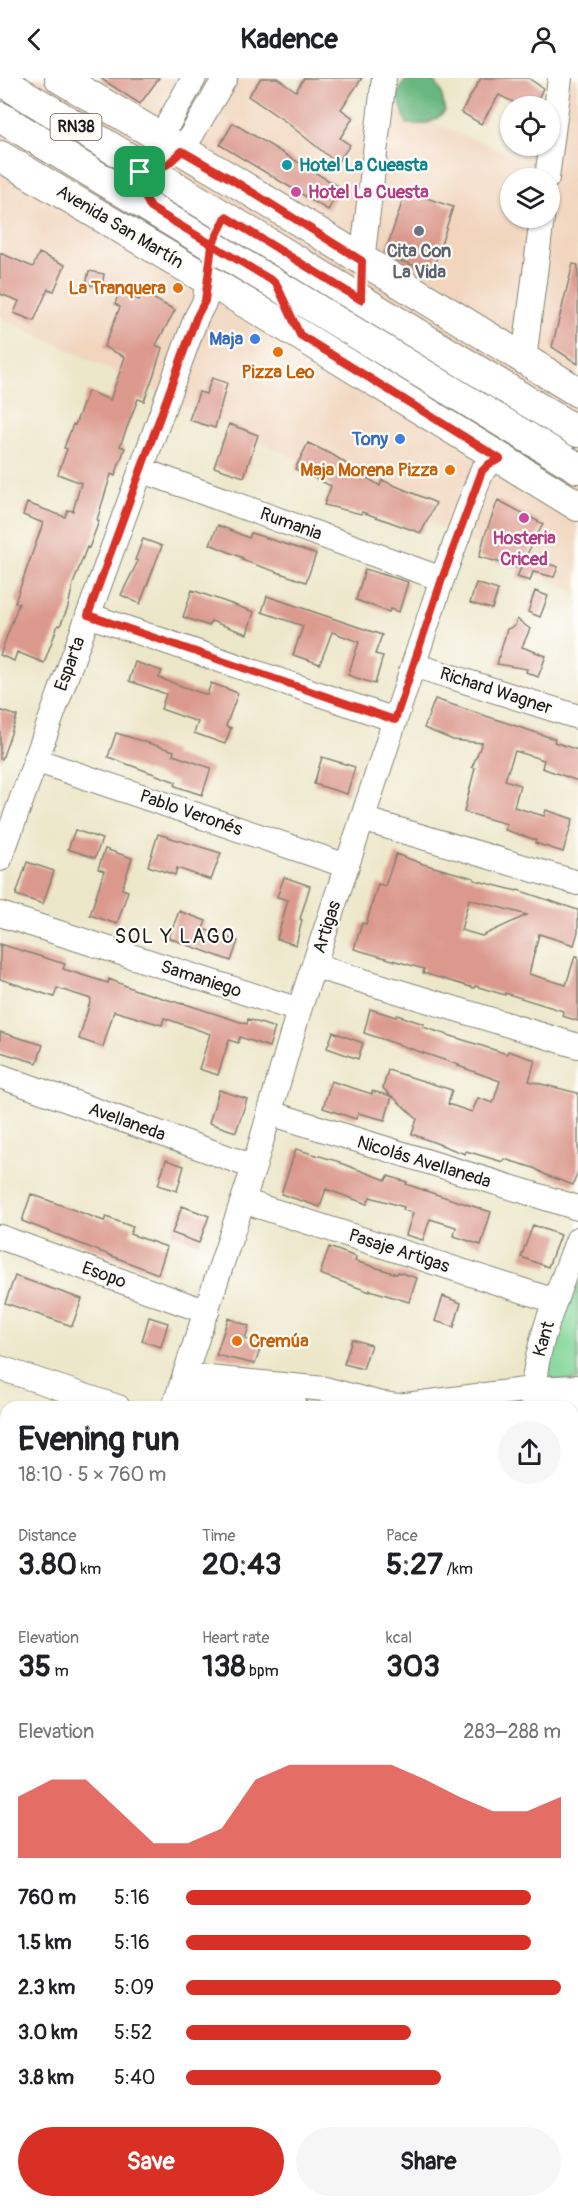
<!DOCTYPE html>
<html lang="en">
<head>
<meta charset="utf-8">
<style>
  body { margin:0; font-family:Pangolin,sans-serif; background:#f6f6f6; color:#202124; height:100vh; display:flex; flex-direction:column; font-size:22px; white-space:nowrap }
  * { box-sizing:border-box; margin:0 }
  p { font-size:20px; color:#757577 }
  .icon { flex:none; width:33px; height:33px; fill:none; stroke:currentColor; stroke-width:2; stroke-linecap:round; stroke-linejoin:round }
  .map { position:relative; flex:1; overflow:hidden }
  .panel { position:absolute; left:0px; top:1323px; width:579px; height:807px; display:flex; flex-direction:column; background:#fff; border-radius:18px 18px 0 0; box-shadow:0 2px 4px #0004 }
  .panel>* { flex:none }
  .controls { position:absolute; left:500px; top:18px; display:grid; gap:12px }
  .controls a { display:grid; place-items:center; width:60px; height:60px; border-radius:50%; background:#fff; box-shadow:0 2px 4px #0004; font-size:30px }
  .pin { position:absolute; display:grid; place-items:center; width:51px; height:51px; color:#fff; margin:-26px; border-radius:12px; box-shadow:0 3px 9px #0006 }
  .round { display:grid; place-items:center; flex:none; width:63px; height:63px; border-radius:32px; background:#f6f6f6 }
  .summary { display:flex; align-items:center; justify-content:space-between; height:102px; padding:0 18px }
  h1 { font-size:33px; font-weight:700; line-height:45px }
  .metrics { display:grid; grid-template-columns:repeat(3,1fr); gap:9px; height:102px; padding:6px 18px }
  .metrics div { display:grid; align-content:center }
  .metrics b { font-size:30px; font-weight:700 }
  .metrics small { font-size:16px; font-weight:400 }
  .metrics p { font-size:16px }
  .chart { height:168px; padding:12px 18px }
  .chart p { display:flex; justify-content:space-between }
  .chart svg { width:100%; height:108px; margin-top:6px; fill:#d93025; opacity:.7 }
  .button { display:flex; gap:12px; margin-top:auto; padding:12px 18px }
  .button a { flex:1; height:69px; border-radius:36px; background:#d93025; color:#fff; font-size:24px; font-weight:700; line-height:69px; text-align:center }
  .button a+a { background:#f6f6f6; color:#202124 }
  ul { padding:0 18px; list-style:none; font-size:20px }
  li { display:grid; grid-template-columns:96px 72px 1fr; align-items:center; height:45px }
  li i { height:15px; border-radius:8px; background:#d93025 }
  header { display:flex; justify-content:space-between; align-items:center; height:78px; padding:0 18px; background:#fff; font-size:27px; font-weight:700 }
  .map>svg:first-child { display:block }
  .built { fill:#f1d5bd; fill-rule:evenodd }
  .green { fill:#82d698; stroke:#4f795a; stroke-width:1.5 }
  .forest { fill:#69b780; stroke:#426a4e; stroke-width:1.5 }
  .building { fill:#db998d; fill-rule:evenodd }
  .lines { fill:none; stroke-linecap:round; stroke-linejoin:round }
  .minor-casing { stroke:#848273; stroke-width:26 }
  .major-casing { stroke:#848273; stroke-width:32 }
  .minor { stroke:#fff; stroke-width:24 }
  .major { stroke:#fff; stroke-width:30 }
  .route-casing { stroke:#fff; stroke-width:12 }
  .route { stroke:#d93025; stroke-width:8 }
  .culture-dot { fill:#0f9aa8; stroke:#fdfcf7; stroke-width:2 }
  .hotel-dot { fill:#d1479c; stroke:#fdfcf7; stroke-width:2 }
  .worship-dot { fill:#6b7280; stroke:#fdfcf7; stroke-width:2 }
  .food-dot { fill:#e8710a; stroke:#fdfcf7; stroke-width:2 }
  .shop-dot { fill:#3f7fe0; stroke:#fdfcf7; stroke-width:2 }
  .labels { text-anchor:middle; dominant-baseline:central; stroke-width:4.5; stroke-linejoin:round; paint-order:stroke }
  .shield { fill:#fdfcf7; stroke:#605f5e; stroke-width:1.5 }
  .shield-label { font-size:16px; font-weight:bold; fill:#1c1c1c }
  .culture-label { font-size:18px; font-weight:bold; fill:#0d838f; stroke:#fdfcf7; text-anchor:start }
  .hotel-label { font-size:18px; font-weight:bold; fill:#b23c85; stroke:#fdfcf7; text-anchor:start }
  .street-label { font-size:18px; fill:#1c1c1c; stroke:#fdfcf7 }
  .worship-label { font-size:18px; font-weight:bold; fill:#5b616d; stroke:#fdfcf7 }
  .food-label { font-size:18px; font-weight:bold; fill:#c56008; stroke:#fdfcf7; text-anchor:end }
  .shop-label { font-size:18px; font-weight:bold; fill:#366cbe; stroke:#fdfcf7; text-anchor:end }
  .neighbourhood-label { font-size:20px; letter-spacing:1.5px; fill:#1c1c1c; stroke:#fdfcf7 }
</style>
</head>
<body>
<header><svg class="icon" aria-label="back" viewBox="0 0 24 24"><path d="M15 5l-7 7 7 7"/></svg>Kadence<svg class="icon" aria-label="person" viewBox="0 0 24 24"><circle cx="12" cy="8" r="4"/><path d="M4 21q1-7 8-7t8 7"/></svg></header>
<div class="map">
<svg width="578" height="2130" viewBox="0 0 578 2130">
  <rect width="100%" height="100%" fill="#fdfcf7"/>
  <filter id="ink" filterUnits="userSpaceOnUse"><feTurbulence type="fractalNoise" baseFrequency=".0167" numOctaves="2"/><feDisplacementMap in="SourceGraphic" scale="12" xChannelSelector="R" yChannelSelector="G"/><feConvolveMatrix kernelMatrix="1 2 1 2 8 2 1 2 1" color-interpolation-filters="sRGB"/></filter>
  <filter id="wash" filterUnits="userSpaceOnUse"><feTurbulence type="fractalNoise" baseFrequency=".008" numOctaves="4" result="noise"/><feDisplacementMap in="SourceGraphic" scale="24" xChannelSelector="R" yChannelSelector="G"/><feGaussianBlur stdDeviation="1.35" result="paint"/><feColorMatrix in="noise" values="0 0 0 0 0 0 0 0 0 0 0 0 0 0 0 0 0 1.4 0 .05"/><feComposite in="paint" operator="in"/></filter>
  <g filter="url(#wash)">
    <rect width="100%" height="100%" fill="#ede7ca"/>
    <path class="built" d="M0,0H267L346,51L401,33L520,80L529,68H549L571,0H578V516L0,239ZM510,100H549V140H510Z
      M573,2069L578,2070V2130H340L320,2124H573Z
      M112,2124H275L263,2130H111Z"/>
    <path class="green" d="M578,1186V1302L551,1303C542,1275 567,1214 578,1186Z
      M275,2124H320L340,2130H263Z"/>
    <path class="forest" d="M407,0H432L441,13L445,33C433,46 424,47 407,46L397,16Z"/>
    <g id="blocks">
      <path class="building" d="M100,0H159L140,26Z
        M261,0H277L296,13L304,0H362L341,31L353,40L340,60L350,67L337,85L286,44L248,18Z
        M481,0H528L543,10L535,28H521L499,17L481,46L461,34Z
        M233,45L341,110L328,132L220,67Z
        M406,113L453,129L432,194L395,181L385,175Z
        M0,175L33,189L39,175L65,187L54,213L48,211L34,243L14,235L19,223L0,216Z
        M573,186L578,187V286L552,269Z
        M89,193L104,196L102,209L86,206Z
        M119,214L139,222L143,215L175,232L156,267L162,270L154,296L144,323L138,321L120,368L125,370L115,398L111,396L97,442L99,443L89,470L87,469L73,506L68,529L60,548L58,547L44,585L17,574L14,583L0,577L19,525L15,524L43,445L23,437L27,425L65,439L68,432L73,433L81,405L58,396L67,371L64,370L73,346L75,347L88,313L110,322L125,279L104,269L120,229L115,226Z
        M212,300L227,305L215,350L189,342L199,314L206,316Z
        M229,346L258,357L244,399L214,389Z
        M308,365L333,377L380,408L382,402L436,425L421,455L362,434L361,436L324,427L331,408L295,391Z
        M498,422L543,446L526,478L558,489L554,499L533,494L530,503L517,499L521,490L479,479L485,457Z
        M218,447L249,460L251,455L316,476L306,504L242,482L243,480L210,466Z
        M143,461L162,468L140,526L121,517L138,483L135,482Z
        M365,491L408,504L399,534L390,531L389,534L356,522Z
        M476,505L498,512L492,531L470,525Z
        M192,512L254,534L247,556L211,543L209,548L183,539Z
        M535,513L548,518L540,539L528,534Z
        M267,518L382,557L375,576L383,578L375,606L348,597L359,564L332,554L320,586L293,577L303,548L262,534Z
        M517,541L530,551L522,569L546,578L538,599L526,594L527,591L497,586L507,551L515,548Z
        M135,584L162,593L159,600L207,617L211,605L238,615L226,648L231,650L225,666L194,655L198,644L161,631L166,616L129,603Z
        M435,621L555,661L554,664L578,672V703L542,690L544,682L515,673L505,702L520,707L514,729L544,738L546,732L573,741L563,774L535,765L536,762L505,752L507,746L464,734L475,690L472,689L482,665L453,662L424,650Z
        M0,632L17,638L2,681H0Z
        M116,655L174,673L173,677L211,690L202,717L175,708L176,704L108,679Z
        M322,679L355,689L347,716L314,706Z
        M75,752L102,761L95,780L68,771Z
        M158,756L221,775L211,802L177,790L175,797L148,788Z
        M105,771L132,780L122,811L128,813L117,846L90,837L104,793L98,791Z
        M396,776L423,786L474,800V802L517,813L518,812L578,832V854L574,867L539,856L529,896L566,907L575,878H578V943L562,938L563,933L505,915V917L475,908L474,910L423,895L424,891L354,871L362,845L366,846L378,806L385,808ZM469,821L527,837L482,858L461,852Z
        M27,784L54,793L43,826L16,817Z
        M284,799L310,808L300,841L302,842L296,867L277,861L288,822L277,819Z
        M179,833L206,843L203,851L238,863L231,883L169,860Z
        M0,866L65,886L63,891L108,905L109,901L136,912L182,926V925L247,946L248,941L275,950L269,969L240,959L238,965L229,962L218,997L199,991L210,956L164,940L162,947L114,933L103,969L79,961L91,921L57,910L54,919L0,901Z
        M370,931L396,939L397,937L424,946L423,949L507,976L508,973L535,982L529,1003L578,1015V1093L573,1107L546,1097L534,1090L504,1081L503,1084L466,1073L465,1076L412,1056L417,1041L392,1018L385,1042L358,1035L356,1041L323,1030L331,1003L372,1016V1013L391,1018L383,1010L388,992L452,1012L448,1026L472,1034L478,1020L493,1025L500,1003L458,988L459,987L364,955Z
        M0,954L43,967L37,985L0,974Z
        M333,954L363,965L358,981L327,970Z
        M219,1012L247,1021L236,1054L209,1045Z
        M296,1071L340,1084V1085L386,1102L388,1098L407,1104L406,1106L429,1114L491,1134L481,1167L454,1158L456,1149L430,1141L423,1162L406,1157L413,1135L403,1132L404,1129L370,1119L367,1126L326,1111L320,1129L281,1116Z
        M166,1082L184,1088L177,1113L158,1107Z
        M31,1116L104,1143L106,1139L133,1149L130,1156L167,1169L158,1196L22,1143Z
        M182,1128L209,1138L199,1165L172,1155Z
        M533,1147L560,1157L548,1189L521,1179Z
        M329,1169L356,1179L355,1183L397,1196L398,1194L417,1200L409,1224L370,1212V1214L320,1196Z
        M15,1198L82,1221L72,1248L5,1225Z
        M443,1218L461,1225L454,1249L435,1243Z
        M149,1239L168,1245L161,1269L142,1263Z
        M228,1240L249,1248L245,1261L262,1266L255,1286L216,1277Z
        M352,1261L371,1267L363,1291L344,1286Z"/>
    </g>
  </g>
  <g filter="url(#ink)">
    <use href="#blocks" fill-opacity="0" stroke="#848273" stroke-width="1.5"/>
    <g class="lines">
      <g class="minor-casing">
        <path id="minor" d="M160,60L194,0
          M182,73L225,0
          M547,100L560,0
          M362,183L384,0
          M524,281L542,140
          M141,392L442,501
          M88,537L395,642
          M414,587L578,639
          M35,682L347,788
          M362,741L578,805
          M0,781L196,240L205,223L207,201
          M0,836L299,932
          M314,888L578,968
          M0,998L254,1089
          M270,1035L578,1130
          M243,1123L555,1223
          M0,1159L207,1234
          M0,1290L118,1329
          M187,1294L198,1299L325,1311L378,1325L398,1328L532,1311L578,1309
          M179,1317L295,1329
          M174,1329L254,1089L299,932L395,642L442,501L482,393L489,386L500,381
          M533,1329C530,1277 560,1210 578,1161
          M547,1329L578,1327
          M0,1464L6,1466
          M0,1632L6,1634
          M573,1696L578,1698
          M0,1803L6,1805
          M0,1876L6,1857
          M573,1965L578,1967
          M0,2066L6,2065"/>
      </g>
      <g class="major-casing">
        <path id="major" d="M60,0L231,101L578,314
          M0,2L578,354
          M0,39L578,390
          M0,78L300,257L578,428
          M364,2124L382,2130
          M432,2124L448,2130
          M214,2130L217,2124
          M237,2130L245,2124"/>
      </g>
      <use href="#minor" class="minor"/>
      <use href="#major" class="major"/>
    </g>
  </g>
  <g class="lines" filter="url(#ink)">
    <g class="route-casing">
      <path id="route" d="M140,94V110L151,130L276,205L300,257L500,381L489,386L482,393L442,501L395,642L88,537L196,240L205,223L212,167L226,139L361,222L362,183L231,101L182,73L168,86L152,95L141,89L140,94"/>
    </g>
    <use href="#route" class="route"/>
  </g>
  <circle class="culture-dot" cx="287" cy="87" r="6"/>
  <g class="hotel-dot">
    <circle cx="296" cy="114" r="6"/>
    <circle cx="524" cy="440" r="6"/>
  </g>
  <circle class="worship-dot" cx="419" cy="153" r="6"/>
  <g class="food-dot">
    <circle cx="178" cy="210" r="6"/>
    <circle cx="278" cy="274" r="6"/>
    <circle cx="450" cy="392" r="6"/>
    <circle cx="237" cy="1263" r="6"/>
  </g>
  <g class="shop-dot">
    <circle cx="255" cy="261" r="6"/>
    <circle cx="400" cy="361" r="6"/>
  </g>
  <g class="labels">
    <rect class="shield" x="50.5" y="36" width="51" height="26" rx="4.5"/>
    <g class="shield-label">
      <text x="76" y="49">RN38</text>
    </g>
    <g class="culture-label">
      <text x="299" y="87">Hotel La Cueasta</text>
    </g>
    <g class="hotel-label">
      <text x="308" y="114">Hotel La Cuesta</text>
      <text x="524" y="460" text-anchor="middle">Hosteria<tspan x="524" dy="21">Criced</tspan></text>
    </g>
    <g class="street-label">
      <text transform="translate(120 149) rotate(31)">Avenida San Martín</text>
      <text transform="translate(291 446) rotate(20)">Rumania</text>
      <text transform="translate(70 586) rotate(-70)">Esparta</text>
      <text transform="translate(496 613) rotate(18)">Richard Wagner</text>
      <text transform="translate(191 735) rotate(19)">Pablo Veronés</text>
      <text transform="translate(327 849) rotate(-72)">Artigas</text>
      <text transform="translate(201 901) rotate(18)">Samaniego</text>
      <text transform="translate(127 1044) rotate(20)">Avellaneda</text>
      <text transform="translate(424 1084) rotate(17)">Nicolás Avellaneda</text>
      <text transform="translate(399 1173) rotate(18)">Pasaje Artigas</text>
      <text transform="translate(104 1197) rotate(20)">Esopo</text>
      <text transform="translate(544 1261) rotate(-74)">Kant</text>
    </g>
    <g class="worship-label">
      <text x="419" y="173">Cita Con<tspan x="419" dy="21">La Vida</tspan></text>
    </g>
    <g class="food-label">
      <text x="166" y="210">La Tranquera</text>
      <text x="278" y="294" text-anchor="middle">Pizza Leo</text>
      <text x="438" y="392">Maja Morena Pizza</text>
      <text x="249" y="1263" text-anchor="start">Cremúa</text>
    </g>
    <g class="shop-label">
      <text x="243" y="261">Maja</text>
      <text x="388" y="361">Tony</text>
    </g>
    <g class="neighbourhood-label">
      <text x="175" y="858">SOL Y LAGO</text>
    </g>
  </g>
</svg>
<div class="controls">
<a><svg class="icon" aria-label="locate" viewBox="0 0 24 24"><circle cx="12" cy="12" r="6"/><path d="M12 2v4M12 18v4M2 12h4M18 12h4"/></svg></a>
<a><svg class="icon" aria-label="layers" viewBox="0 0 24 24"><path d="M12 4l9 5-9 5-9-5zM3 14l9 5 9-5"/></svg></a>
</div>
<div class="pin" style="left:140px;top:94px;background:#1e9e55"><svg class="icon" aria-label="arrive" viewBox="0 0 24 24"><path d="M6 21V4h12l-3 4 3 4H6"/></svg></div>
<section class="panel">
<div class="summary"><div><h1>Evening run</h1><p>18:10 · 5 × 760 m</p></div><a class="round"><svg class="icon" aria-label="share" viewBox="0 0 24 24"><path d="M12 15V3M7 8l5-5 5 5M5 13v7h14v-7"/></svg></a></div>
<div class="metrics">
<div><p>Distance</p><b>3.80<small> km</small></b></div>
<div><p>Time</p><b>20:43</b></div>
<div><p>Pace</p><b>5:27<small> /km</small></b></div>
</div>
<div class="metrics">
<div><p>Elevation</p><b>35<small> m</small></b></div>
<div><p>Heart rate</p><b>138<small> bpm</small></b></div>
<div><p>kcal</p><b>303</b></div>
</div>
<div class="chart"><p><span>Elevation</span>283–288 m</p>
<svg viewBox="0 0 160 44" preserveAspectRatio="none"><path d="M0 44V19L10 12L20 12L30 25L40 38L50 38L60 32L70 12L80 6L90 6L100 6L110 6L120 12L130 19L140 25L150 25L160 19V44z"/></svg>
</div>
<ul>
<li><b>760 m</b>5:16<i style="width:92%"></i></li>
<li><b>1.5 km</b>5:16<i style="width:92%"></i></li>
<li><b>2.3 km</b>5:09<i style="width:100%"></i></li>
<li><b>3.0 km</b>5:52<i style="width:60%"></i></li>
<li><b>3.8 km</b>5:40<i style="width:68%"></i></li>
</ul>
<div class="button"><a>Save</a><a>Share</a></div>
</section>
</div>
</body>
</html>
